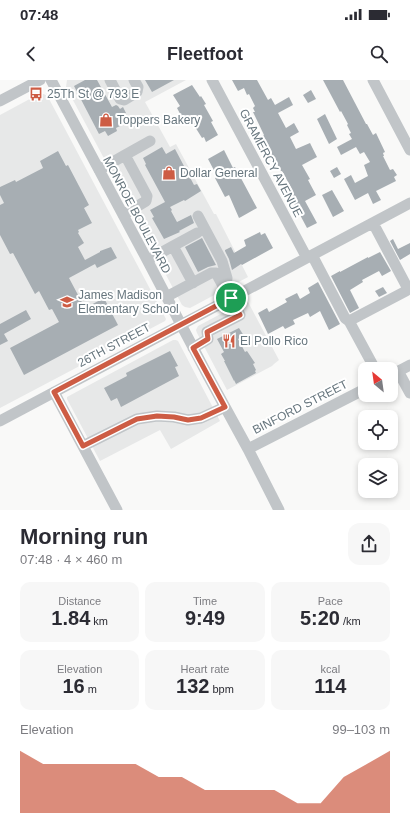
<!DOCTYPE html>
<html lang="en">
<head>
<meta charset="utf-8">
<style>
  body { margin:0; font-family:Helvetica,sans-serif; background:#f7f7f7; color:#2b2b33; height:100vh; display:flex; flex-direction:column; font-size:15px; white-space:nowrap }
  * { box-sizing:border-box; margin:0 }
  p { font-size:13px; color:#7c7c81 }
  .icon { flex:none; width:22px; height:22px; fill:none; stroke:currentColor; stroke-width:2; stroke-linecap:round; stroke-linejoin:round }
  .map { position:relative; height:430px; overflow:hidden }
  .side { display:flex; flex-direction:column; background:#fff; flex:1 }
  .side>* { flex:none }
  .needle { width:26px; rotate:331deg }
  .fabs { position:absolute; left:358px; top:282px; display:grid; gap:8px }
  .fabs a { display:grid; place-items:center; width:40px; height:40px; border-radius:8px; background:#fff; box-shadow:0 2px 6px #0003; font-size:20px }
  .pin { position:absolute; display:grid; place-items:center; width:34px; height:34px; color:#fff; margin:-17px; border:2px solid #fff; border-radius:50%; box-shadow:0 1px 4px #0007 }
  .round { display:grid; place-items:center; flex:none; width:42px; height:42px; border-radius:12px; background:#f7f7f7 }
  .head { display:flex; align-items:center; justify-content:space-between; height:68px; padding:0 20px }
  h1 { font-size:22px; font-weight:800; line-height:30px }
  .metrics { display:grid; grid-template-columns:repeat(3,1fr); gap:6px; height:68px; padding:4px 20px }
  .metrics div { display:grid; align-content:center; border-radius:10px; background:#f7f7f7; text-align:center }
  .metrics b { font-size:20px; font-weight:800 }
  .metrics small { font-size:11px; font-weight:400 }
  .metrics p { font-size:11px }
  .chart { height:112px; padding:8px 20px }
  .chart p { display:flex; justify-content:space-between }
  .chart svg { width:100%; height:72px; margin-top:4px; fill:#cd5c44; opacity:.7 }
  .status { display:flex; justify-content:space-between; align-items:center; height:28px; padding:0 20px; background:#fff; direction:ltr }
  .status svg { height:11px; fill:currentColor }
  header { display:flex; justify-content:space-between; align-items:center; height:52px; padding:0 20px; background:#fff; font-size:18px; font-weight:800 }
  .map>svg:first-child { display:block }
  .built { fill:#e7e8e8 }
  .building { fill:#a7aeb3 }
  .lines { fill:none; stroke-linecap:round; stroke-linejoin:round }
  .minor { stroke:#c1c5c8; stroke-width:11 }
  .route-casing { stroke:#fff; stroke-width:8 }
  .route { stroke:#cd5c44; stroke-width:5 }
  .labels { text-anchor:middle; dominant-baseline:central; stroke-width:4; stroke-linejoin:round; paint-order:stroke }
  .poi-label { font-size:12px; fill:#67767e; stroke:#fff; text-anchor:start }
  .street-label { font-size:12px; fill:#67767e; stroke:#fff }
</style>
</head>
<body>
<div class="status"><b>07:48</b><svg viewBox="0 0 49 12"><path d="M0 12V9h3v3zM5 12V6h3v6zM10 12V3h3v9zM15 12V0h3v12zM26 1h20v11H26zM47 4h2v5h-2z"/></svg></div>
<header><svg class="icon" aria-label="back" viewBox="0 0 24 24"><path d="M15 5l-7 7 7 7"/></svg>Fleetfoot<svg class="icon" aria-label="search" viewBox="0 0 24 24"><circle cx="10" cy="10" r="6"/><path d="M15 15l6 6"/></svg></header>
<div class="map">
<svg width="410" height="430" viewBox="0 0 410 430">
  <rect width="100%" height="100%" fill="#f9f9f8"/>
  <path class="built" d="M67,0H186L145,22L170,67L176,64L214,134H216L248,197L190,228L185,227L182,225L66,7Z
    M39,14H44L48,17L166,239L165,241L0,328V35Z
    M247,220L279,280L274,284L272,286L227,310L197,253L196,250L198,246Z
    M173,260H176L178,261L220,341L171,369L160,350L100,381L67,319V317Z"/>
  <path class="building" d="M85,0H97L112,27L116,25L118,26L120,29L123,27L126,33L118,38L121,41L118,42L120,46L116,48L117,51L108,56L105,51L99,54L74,6Z
    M145,0H174L152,12Z
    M232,0H257L268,20L271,18L275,25L289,17L293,25L278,33L286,48L294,43L299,52L290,57L296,69L310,63L317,77L302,85L310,99L308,100L316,115L305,121L317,143L307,148L290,116L293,115L292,112L293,111L282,91H281L274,78L272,79L268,72L270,71L269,69H270L263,56L264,55L253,32H255L253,28L255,26L249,14L247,15L244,8L238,11Z
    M323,0H343L366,44H367L373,55L376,53L385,72L383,73L384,76H383L390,90L393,89L397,95L394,97L396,101L376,111L381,120L373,124L368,113L355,120L344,99L351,95L355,103L368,96L364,85L370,82L364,72L360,74L356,67L341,75L337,67L352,59L349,54L351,53L347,45L348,44L341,31L340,32Z
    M192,5L200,17L201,16L206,24L204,25L213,41L211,42L218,55L206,62L204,57L202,58L192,42L186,45L177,28L180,26L173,15Z
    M311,10L316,19L308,23L303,15Z
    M325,34L337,59L329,64L317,39Z
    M162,67L166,74L175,69L194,105L197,104L201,111L185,121L184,120L170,127L172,130L171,131L177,142L191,135L194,143L179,151L180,152L164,159L152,138L154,137L150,130L165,122L145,85L146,84L143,78Z
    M224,70L233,88L235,87L257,128L241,137L239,138L229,115L225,117L215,98L217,96L208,79Z
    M58,71L66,86L68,85L89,125L84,128L92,143L78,150L79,152L78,153L84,163L78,167L85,180L100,172V171L111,167L117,178L97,188L95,184L69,198L85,228L104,218L118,245L24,295L10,268L59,242L52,229L49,230L39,211L35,214L13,173L10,174L0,155V125L4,123L0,115V107L15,100L16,102L43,88L40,81Z
    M337,87L341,94L334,98L330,91Z
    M332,110L344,131L333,137L322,115Z
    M260,152L261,155L265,153L273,168L242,185L241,184L232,190L229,179L225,171V170L231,167L234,173L246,166L244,160Z
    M202,158L216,185L208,187L198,192L185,167Z
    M393,159L398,169L410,163V174L400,180L390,161Z
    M380,172L391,191L382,196L379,191L362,200L363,202L350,210L359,228L350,233L331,196L340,191V192L368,177V178Z
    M318,202L340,244L329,250L320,231L310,237L308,233L293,240L295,244L285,249L283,246L268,254L258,233L267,228L269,232L287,222L285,219L297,213L300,219L310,213L308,208Z
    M383,207L387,213L379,217L375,211Z
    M26,230L31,239L4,254L8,261L0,265V244Z
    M239,248L244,256L238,259L245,272L247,271L255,283L253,284L256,290L255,291L256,293L236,304L234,300V301L224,281H225L221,274L224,272L217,259Z
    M170,271L178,286L175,287L179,296L121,327L117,318L111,321L104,308L127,296L126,293Z"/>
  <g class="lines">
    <path class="minor" d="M51,0L144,174L207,294L248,369L279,430
      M110,0L120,19L124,20L137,12L138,7L134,0
      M212,0L307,178
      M373,0L410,70
      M0,21L40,0
      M99,90L125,75
      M123,135L146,121L147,116L125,75L150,61
      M198,136L222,181L227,198L226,207
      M173,166L197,153
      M312,175L345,238L349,241L375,289
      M148,180L173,166L193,203
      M166,217L211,193H216L230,219
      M349,241L406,211L407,207L373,143
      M193,268L208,259L207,252L240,235L231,218
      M398,291L410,313
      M391,295L410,285
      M54,312L117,430
      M0,341L410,123
      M83,366L137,339L157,336L174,337L188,340L201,338L225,327
      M248,369L365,309"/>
  </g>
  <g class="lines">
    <g class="route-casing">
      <path id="route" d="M231,218L240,235L207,252L208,259L193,268L225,327L201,338L188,340L174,337L157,336L137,339L83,366L54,312Z"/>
    </g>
    <use href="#route" class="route"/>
  </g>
  <defs>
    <g id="bus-bare" transform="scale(1.08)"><path d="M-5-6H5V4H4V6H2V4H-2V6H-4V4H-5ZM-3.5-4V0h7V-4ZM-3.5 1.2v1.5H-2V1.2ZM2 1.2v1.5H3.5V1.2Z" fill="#cd5c44" stroke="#fff" stroke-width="2.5" paint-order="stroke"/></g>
    <g id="shop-bare" transform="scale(1.08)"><path d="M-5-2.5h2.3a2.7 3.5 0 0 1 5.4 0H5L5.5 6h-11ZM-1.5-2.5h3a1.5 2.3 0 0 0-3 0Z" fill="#cd5c44" stroke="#fff" stroke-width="2.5" paint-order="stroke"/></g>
    <g id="school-bare" transform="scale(1.08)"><path d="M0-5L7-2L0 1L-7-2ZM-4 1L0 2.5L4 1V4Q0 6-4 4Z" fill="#cd5c44" stroke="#fff" stroke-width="2.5" paint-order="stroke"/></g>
    <g id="restaurant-bare" transform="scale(1.08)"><path d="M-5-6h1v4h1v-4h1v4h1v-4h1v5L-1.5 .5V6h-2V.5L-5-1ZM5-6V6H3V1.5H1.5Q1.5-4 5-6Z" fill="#cd5c44" stroke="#fff" stroke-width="2.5" paint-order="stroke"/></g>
  </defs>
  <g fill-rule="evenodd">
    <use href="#bus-bare" x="36" y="14"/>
    <use href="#shop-bare" x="106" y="40"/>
    <use href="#shop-bare" x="169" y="93"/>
    <use href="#school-bare" x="67" y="222"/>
    <use href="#restaurant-bare" x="229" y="261"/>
  </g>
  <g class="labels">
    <g class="poi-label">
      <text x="47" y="14">25Th St @ 793 E</text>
      <text x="117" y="40">Toppers Bakery</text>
      <text x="180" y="93">Dollar General</text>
      <text x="78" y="215">James Madison<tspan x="78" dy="14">Elementary School</tspan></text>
      <text x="240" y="261">El Pollo Rico</text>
    </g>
    <g class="street-label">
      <text transform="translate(271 83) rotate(62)">GRAMERCY AVENUE</text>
      <text transform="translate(137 135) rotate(62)">MONROE BOULEVARD</text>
      <text transform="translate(114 265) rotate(-28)">26TH STREET</text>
      <text transform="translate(300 327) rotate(-27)">BINFORD STREET</text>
    </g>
  </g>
</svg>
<div class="fabs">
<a><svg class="needle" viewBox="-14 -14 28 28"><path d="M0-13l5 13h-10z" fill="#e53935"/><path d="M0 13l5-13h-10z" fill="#7c7c81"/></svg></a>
<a><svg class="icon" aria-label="locate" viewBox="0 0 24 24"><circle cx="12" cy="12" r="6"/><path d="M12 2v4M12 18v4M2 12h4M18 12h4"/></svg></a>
<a><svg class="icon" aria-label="layers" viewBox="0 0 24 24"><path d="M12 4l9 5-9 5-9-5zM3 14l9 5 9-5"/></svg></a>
</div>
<div class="pin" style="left:231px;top:218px;background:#1e9e55"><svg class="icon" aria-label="arrive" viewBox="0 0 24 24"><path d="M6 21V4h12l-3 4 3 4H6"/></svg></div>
</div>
<section class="side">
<div class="head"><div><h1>Morning run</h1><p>07:48 · 4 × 460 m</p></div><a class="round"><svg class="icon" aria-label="share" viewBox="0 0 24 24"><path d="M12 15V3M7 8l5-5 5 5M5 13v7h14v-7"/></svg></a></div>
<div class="metrics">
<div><p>Distance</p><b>1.84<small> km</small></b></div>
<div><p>Time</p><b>9:49</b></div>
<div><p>Pace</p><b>5:20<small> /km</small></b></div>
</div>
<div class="metrics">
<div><p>Elevation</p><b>16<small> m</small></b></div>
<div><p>Heart rate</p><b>132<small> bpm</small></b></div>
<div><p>kcal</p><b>114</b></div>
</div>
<div class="chart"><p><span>Elevation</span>99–103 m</p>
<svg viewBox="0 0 160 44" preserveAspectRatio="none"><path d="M0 44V6L10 14L20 14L30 14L40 14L50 14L60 22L70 22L80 30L90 30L100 30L110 30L120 38L130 38L140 22L150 14L160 6V44z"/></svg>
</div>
</section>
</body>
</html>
